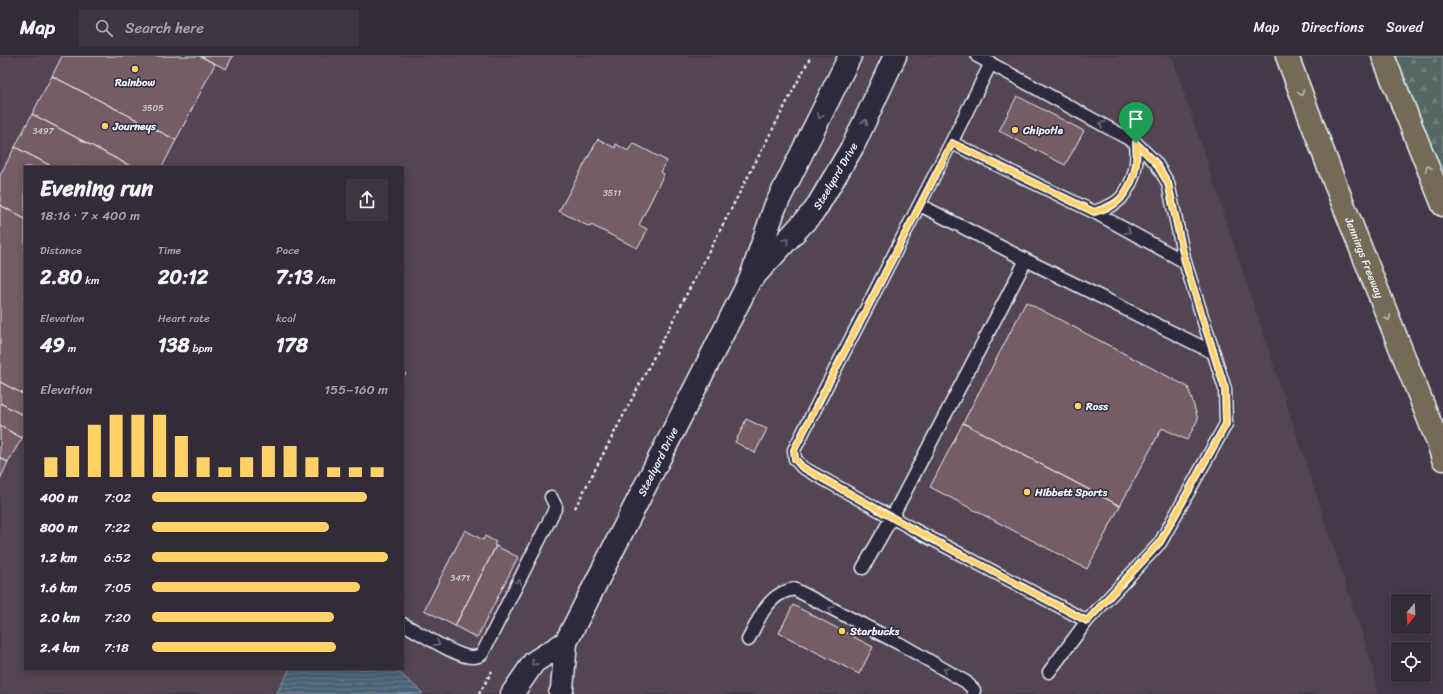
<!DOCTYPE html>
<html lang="en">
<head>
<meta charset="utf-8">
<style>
  body { margin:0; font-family:Sriracha,sans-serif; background:#3e3742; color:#f1f3f6; height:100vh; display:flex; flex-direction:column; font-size:15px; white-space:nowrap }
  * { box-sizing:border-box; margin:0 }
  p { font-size:13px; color:#a9a7ad }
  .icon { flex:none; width:22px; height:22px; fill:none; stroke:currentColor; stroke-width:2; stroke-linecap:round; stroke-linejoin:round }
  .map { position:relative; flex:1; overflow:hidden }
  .sheet { position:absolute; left:24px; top:110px; width:380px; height:504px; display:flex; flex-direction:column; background:#332b37; border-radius:0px; box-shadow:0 2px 10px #0003,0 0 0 1px #4e4752 }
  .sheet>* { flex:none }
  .needle { width:26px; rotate:198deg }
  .controls { position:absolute; left:1391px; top:538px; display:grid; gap:8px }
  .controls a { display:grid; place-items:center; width:40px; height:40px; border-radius:0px; background:#332b37; box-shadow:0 2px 10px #0003,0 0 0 1px #4e4752; font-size:20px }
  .pin { position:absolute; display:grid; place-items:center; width:34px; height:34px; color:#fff; margin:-41px -17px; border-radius:50% 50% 50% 0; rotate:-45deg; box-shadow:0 0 4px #0007 }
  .pin .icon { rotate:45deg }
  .round { display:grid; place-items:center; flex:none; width:42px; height:42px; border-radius:0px; background:#3e3742 }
  .head { display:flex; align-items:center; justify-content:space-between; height:68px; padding:0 16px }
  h1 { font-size:22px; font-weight:800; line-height:30px }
  .metrics { display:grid; grid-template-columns:repeat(3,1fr); gap:6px; height:68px; padding:4px 16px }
  .metrics div { display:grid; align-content:center }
  .metrics b { font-size:20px; font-weight:800 }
  .metrics small { font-size:11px; font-weight:400 }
  .metrics p { font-size:11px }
  .chart { height:112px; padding:8px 16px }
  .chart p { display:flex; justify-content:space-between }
  .chart svg { width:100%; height:72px; margin-top:4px; stroke:#ffd166; stroke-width:6 }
  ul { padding:0 16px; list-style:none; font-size:13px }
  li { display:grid; grid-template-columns:64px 48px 1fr; align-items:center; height:30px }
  li i { height:10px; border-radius:5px; background:#ffd166 }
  header { display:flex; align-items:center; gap:24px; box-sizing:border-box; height:56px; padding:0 20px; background:#332b37; border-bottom:1px solid #4e4752 }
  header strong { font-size:19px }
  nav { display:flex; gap:22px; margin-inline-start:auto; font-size:14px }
  .search { width:280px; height:36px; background:#3e3742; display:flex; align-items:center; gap:10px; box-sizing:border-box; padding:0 14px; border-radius:0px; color:#a9a7ad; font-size:15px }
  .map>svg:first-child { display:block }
  .built { fill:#524451; fill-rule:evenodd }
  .forest { fill:url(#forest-firs); stroke:#9eacae }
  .water { fill:url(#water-rules); stroke:#8a9cab }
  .building { fill:#745c65; stroke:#e8f1f8 }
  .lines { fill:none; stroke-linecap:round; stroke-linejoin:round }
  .service-casing { stroke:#e8f1f8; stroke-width:15 }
  .tertiary-casing { stroke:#e8f1f8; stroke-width:25 }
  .motorway-casing { stroke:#e8f1f8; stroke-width:25 }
  .path { stroke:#e8f1f8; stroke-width:2.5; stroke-dasharray:3 3; stroke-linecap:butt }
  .service { stroke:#2f2a3d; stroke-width:12 }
  .tertiary { stroke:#2f2a3d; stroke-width:22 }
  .motorway { stroke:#746b55; stroke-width:22 }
  .oneway { stroke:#babbb7 }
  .oneway2 { stroke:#70707e }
  .route-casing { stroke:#fff; stroke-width:8 }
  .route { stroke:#ffd166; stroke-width:5 }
  .poi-dot { fill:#ffd166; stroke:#2f2a3d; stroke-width:1.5 }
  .labels { text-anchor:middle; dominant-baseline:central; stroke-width:3; stroke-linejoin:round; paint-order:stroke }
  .number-label { font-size:9px; fill:#cbccd3 }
  .poi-label { font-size:11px; font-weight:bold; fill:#e8f1f8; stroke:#2f2a3d; text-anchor:start }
  .street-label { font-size:11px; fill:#e8f1f8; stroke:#2f2a3d }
</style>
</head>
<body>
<header>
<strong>Map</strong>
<div class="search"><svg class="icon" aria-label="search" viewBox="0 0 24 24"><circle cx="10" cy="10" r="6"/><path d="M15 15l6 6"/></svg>Search here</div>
<nav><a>Map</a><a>Directions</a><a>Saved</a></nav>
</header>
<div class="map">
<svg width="1443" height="638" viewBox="0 0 1443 638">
  <defs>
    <pattern id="forest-firs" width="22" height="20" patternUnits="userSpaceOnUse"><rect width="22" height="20" fill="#536863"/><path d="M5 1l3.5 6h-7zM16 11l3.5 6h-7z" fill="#6c7e7a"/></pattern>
    <pattern id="water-rules" width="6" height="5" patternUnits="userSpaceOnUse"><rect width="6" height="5" fill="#4c6377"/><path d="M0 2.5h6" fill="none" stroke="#667a8b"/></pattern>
  </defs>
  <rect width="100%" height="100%" fill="#443949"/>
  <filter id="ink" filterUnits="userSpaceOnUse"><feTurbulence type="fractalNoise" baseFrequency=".025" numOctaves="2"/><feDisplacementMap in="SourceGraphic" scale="8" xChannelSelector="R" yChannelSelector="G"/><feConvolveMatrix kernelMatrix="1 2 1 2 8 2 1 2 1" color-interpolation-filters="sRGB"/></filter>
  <g filter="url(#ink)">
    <path class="built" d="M0,0H1172L1373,611L1377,638H0ZM25,111H403V613H25Z"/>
    <path class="forest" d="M1383,0H1443V149Z"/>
    <path class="water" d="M290,613H395L422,636V638H276Z"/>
    <path class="building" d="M62,0H200L215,8L176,84L52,20Z
      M200,0H233L226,13Z
      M52,20L176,84L162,111H132L32,58Z
      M1017,40L1084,75L1065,109L999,75Z
      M32,58L132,111H53L15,91Z
      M598,83L615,92L616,88L628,95L633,87L667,105L661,116L664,118L639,169L647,173L643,183L637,192L591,169L590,171L559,155Z
      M15,91L53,111H25V163L0,149V119Z
      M0,149L25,163V339L0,326Z
      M1026,246L1188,331L1198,363L1187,384L1162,372L1120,450L963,367Z
      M0,326L25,339V360L0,347Z
      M0,347L25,360V376L22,382L0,370Z
      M746,363L767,373L755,397L735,386L741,375Z
      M963,367L1120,450L1087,513L930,431Z
      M0,370L22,382L8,406L0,402Z
      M0,402L8,406L0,423Z
      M465,474L483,484L485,480L496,486L494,489L496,490L455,570L424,554Z
      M496,490L518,501L477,582L455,570Z
      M793,549L873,591L859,618L779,577Z"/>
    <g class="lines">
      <g class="service-casing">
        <path id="service" d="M977,0L1136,87L1156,107L1168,127L1185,206L1225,333L1226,368L1160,487L1087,565L1049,616
          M991,7L953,83L794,394L795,403L802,411L911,472L1087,565
          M952,87L1094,156L1185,206
          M920,149L1026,204L1214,297
          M1094,156C1103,153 1115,149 1121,142C1135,125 1138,108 1136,87
          M863,512L892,461L1026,204
          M403,568C419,576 457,602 473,601C476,601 479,600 482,598L556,451L551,441
          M748,584C757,568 764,546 782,537C786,535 790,534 794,533L902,589L966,626L974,634L973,638"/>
      </g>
      <g class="tertiary-casing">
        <g id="tertiary">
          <path id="s1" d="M755,219L815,154L853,90L895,0"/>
          <path d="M512,638L534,606L566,586"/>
          <path id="s2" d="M560,638L562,633L566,586L750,224L775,151L850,0"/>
        </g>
      </g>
      <g class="motorway-casing">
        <g id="motorway">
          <path id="s3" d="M1287,0L1334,125L1437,384L1443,403"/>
          <path d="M1383,0L1443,149"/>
        </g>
      </g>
      <path class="path" d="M403,317L406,319
        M575,452L811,0
        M479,638L492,615"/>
      <use href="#service" class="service"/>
      <use href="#tertiary" class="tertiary"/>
      <use href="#motorway" class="motorway"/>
    </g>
    <defs><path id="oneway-chevron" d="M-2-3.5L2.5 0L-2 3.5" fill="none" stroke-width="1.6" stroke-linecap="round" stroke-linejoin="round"/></defs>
    <g class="oneway">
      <use href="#oneway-chevron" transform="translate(1301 37) rotate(69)"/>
      <use href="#oneway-chevron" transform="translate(1428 112) rotate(-112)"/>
      <use href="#oneway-chevron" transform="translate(1388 262) rotate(68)"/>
    </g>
    <g class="oneway2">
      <use href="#oneway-chevron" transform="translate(820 60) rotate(116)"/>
      <use href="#oneway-chevron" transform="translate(865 66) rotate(-65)"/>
      <use href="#oneway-chevron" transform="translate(1102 68) rotate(-151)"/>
      <use href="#oneway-chevron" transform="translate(1128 175) rotate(29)"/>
      <use href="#oneway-chevron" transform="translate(786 185) rotate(-47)"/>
      <use href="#oneway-chevron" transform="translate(519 526) rotate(-63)"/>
      <use href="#oneway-chevron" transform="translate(831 553) rotate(-153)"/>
      <use href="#oneway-chevron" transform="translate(437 587) rotate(28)"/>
      <use href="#oneway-chevron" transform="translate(534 607) rotate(135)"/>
      <use href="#oneway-chevron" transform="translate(946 614) rotate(-150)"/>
    </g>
  </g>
  <g class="lines" filter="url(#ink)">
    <g class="route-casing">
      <path id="route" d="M952,87L1094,156C1103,153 1115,150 1121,142C1135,125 1138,108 1136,87L1156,107L1168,127L1185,206L1225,333L1226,368L1160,486L1087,565L911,472L802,411L795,403L794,394Z"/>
    </g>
    <use href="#route" class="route"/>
  </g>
  <g class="poi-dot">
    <circle cx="135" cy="13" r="4"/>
    <circle cx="105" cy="70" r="4"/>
    <circle cx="1015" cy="74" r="4"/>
    <circle cx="1078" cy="350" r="4"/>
    <circle cx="1027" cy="436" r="4"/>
    <circle cx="842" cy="575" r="4"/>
  </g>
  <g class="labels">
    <g class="number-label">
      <text x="153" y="52">3505</text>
      <text x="43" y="75">3497</text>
      <text x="612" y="137">3511</text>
      <text x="460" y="522">3471</text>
    </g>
    <g class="poi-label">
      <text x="135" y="26" text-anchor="middle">Rainbow</text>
      <text x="113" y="70">Journeys</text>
      <text x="1023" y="74">Chipotle</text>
      <text x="1086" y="350">Ross</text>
      <text x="1035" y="436">Hibbett Sports</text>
      <text x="850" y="575">Starbucks</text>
    </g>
    <g class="street-label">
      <text stroke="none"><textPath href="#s1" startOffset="128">Steelyard Drive</textPath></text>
      <text stroke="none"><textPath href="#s3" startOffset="216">Jennings Freeway</textPath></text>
      <text stroke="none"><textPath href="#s2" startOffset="255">Steelyard Drive</textPath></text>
    </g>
  </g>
</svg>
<div class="controls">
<a><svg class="needle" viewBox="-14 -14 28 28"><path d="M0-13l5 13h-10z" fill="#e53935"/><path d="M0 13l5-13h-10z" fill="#a9a7ad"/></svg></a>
<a><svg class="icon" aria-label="locate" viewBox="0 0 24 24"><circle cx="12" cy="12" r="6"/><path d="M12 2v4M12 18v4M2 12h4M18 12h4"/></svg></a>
</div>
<div class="pin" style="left:1136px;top:87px;background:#1e9e55"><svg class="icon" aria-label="arrive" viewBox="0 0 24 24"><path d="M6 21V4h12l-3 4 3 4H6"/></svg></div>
<section class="sheet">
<div class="head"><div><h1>Evening run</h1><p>18:16 · 7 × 400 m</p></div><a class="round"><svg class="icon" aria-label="share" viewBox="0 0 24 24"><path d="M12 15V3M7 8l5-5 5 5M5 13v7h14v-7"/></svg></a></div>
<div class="metrics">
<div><p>Distance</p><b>2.80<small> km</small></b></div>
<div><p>Time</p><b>20:12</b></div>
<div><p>Pace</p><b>7:13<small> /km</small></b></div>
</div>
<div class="metrics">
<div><p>Elevation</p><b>49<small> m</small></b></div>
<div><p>Heart rate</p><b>138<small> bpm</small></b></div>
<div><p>kcal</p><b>178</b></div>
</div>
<div class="chart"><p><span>Elevation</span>155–160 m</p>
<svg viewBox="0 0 160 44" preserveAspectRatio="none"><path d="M5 44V32M15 44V25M25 44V12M35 44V6M45 44V6M55 44V6M65 44V19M75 44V32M85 44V38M95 44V32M105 44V25M115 44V25M125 44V32M135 44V38M145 44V38M155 44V38"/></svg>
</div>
<ul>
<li><b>400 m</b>7:02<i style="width:91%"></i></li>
<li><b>800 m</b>7:22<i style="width:75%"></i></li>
<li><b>1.2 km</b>6:52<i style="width:100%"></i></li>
<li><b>1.6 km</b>7:05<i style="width:88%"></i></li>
<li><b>2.0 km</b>7:20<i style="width:77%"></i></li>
<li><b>2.4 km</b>7:18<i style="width:78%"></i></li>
</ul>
</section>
</div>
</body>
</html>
